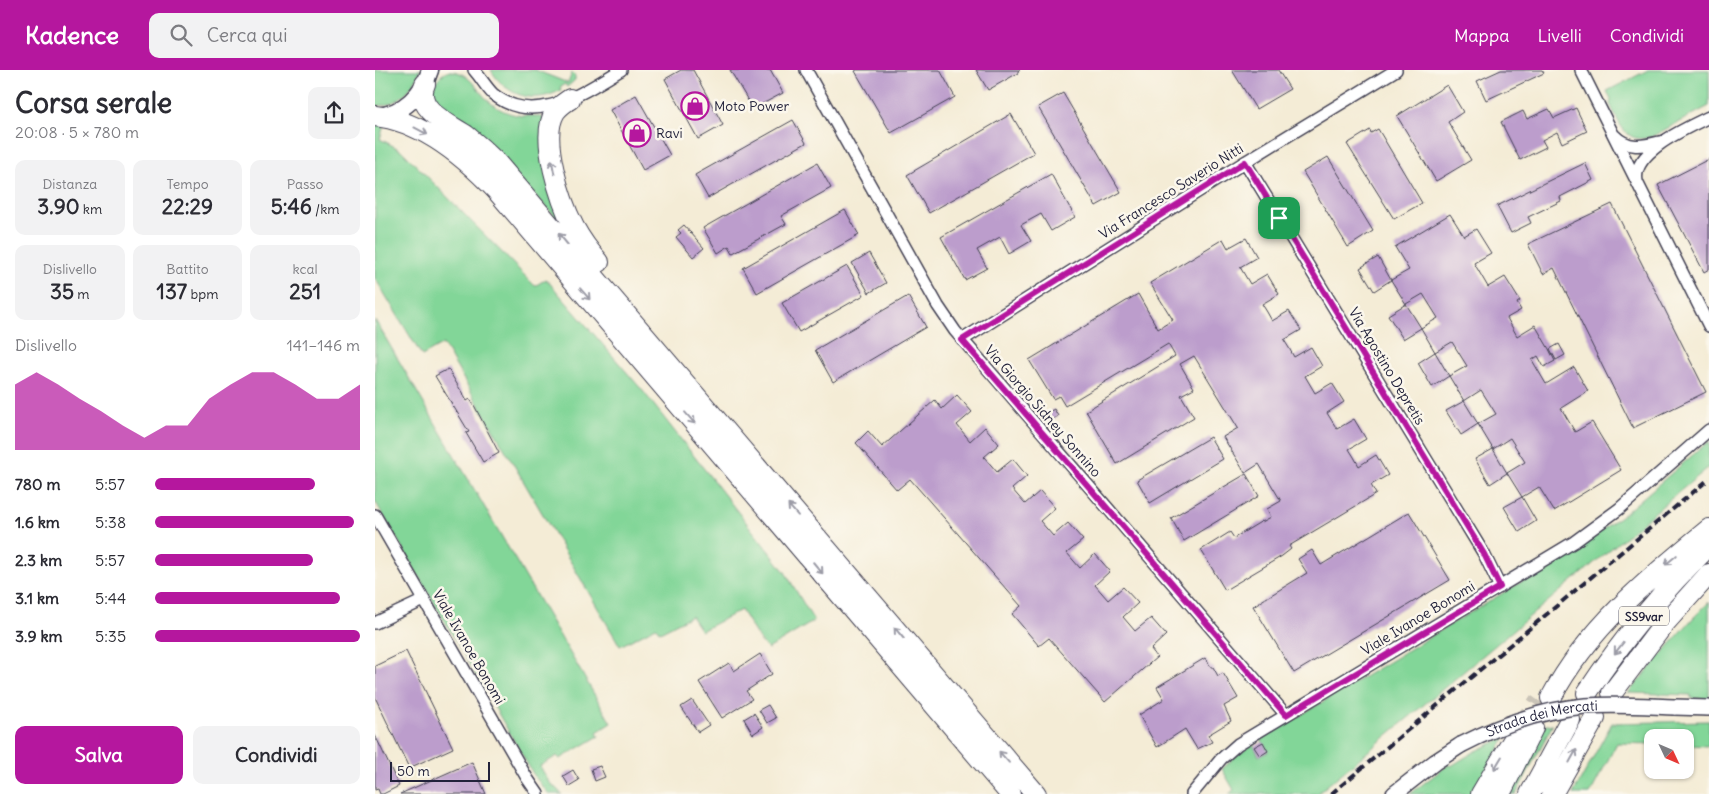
<!DOCTYPE html>
<html lang="it">
<head>
<meta charset="utf-8">
<style>
  body { margin:0; font-family:Delius,sans-serif; background:#f2f2f3; color:#2b2b33; height:100vh; display:flex; flex-direction:column; font-size:19px; white-space:nowrap }
  * { box-sizing:border-box; margin:0 }
  p { font-size:16px; color:#7c7c81 }
  .icon { flex:none; width:28px; height:28px; fill:none; stroke:currentColor; stroke-width:2; stroke-linecap:round; stroke-linejoin:round }
  .map { position:relative; flex:1; overflow:hidden }
  .details { display:flex; flex-direction:column; background:#fff; width:375px }
  .details>* { flex:none }
  .needle { width:32px; rotate:134deg }
  .tools { position:absolute; left:1269px; top:659px; display:grid; gap:10px }
  .tools a { display:grid; place-items:center; width:50px; height:50px; border-radius:10px; background:#fff; box-shadow:0 1px 4px #0004; font-size:25px }
  .scale { position:absolute; left:15px; bottom:12px; width:100px; box-sizing:border-box; padding-left:5px; border:2px solid #22223b; border-top:0; font-size:14px; line-height:18px; white-space:nowrap; color:#22223b; -webkit-text-stroke:4px #fbf7ec; paint-order:stroke }
  .pin { position:absolute; display:grid; place-items:center; width:42px; height:42px; color:#fff; margin:-21px; border-radius:10px; box-shadow:0 2px 8px #0006 }
  .round { display:grid; place-items:center; flex:none; width:52px; height:52px; border-radius:10px; background:#f2f2f3 }
  .overview { display:flex; align-items:center; justify-content:space-between; height:85px; padding:0 15px }
  h1 { font-size:28px; font-weight:700; line-height:38px }
  .figures { display:grid; grid-template-columns:repeat(3,1fr); gap:8px; height:85px; padding:5px 15px }
  .figures div { display:grid; align-content:center; border-radius:10px; background:#f2f2f3; text-align:center }
  .figures b { font-size:21px; font-weight:700 }
  .figures small { font-size:14px; font-weight:400 }
  .figures p { font-size:14px }
  .chart { height:140px; padding:10px 15px }
  .chart p { display:flex; justify-content:space-between }
  .chart svg { width:100%; height:90px; margin-top:5px; fill:#b5179e; opacity:.7 }
  .button { display:flex; gap:10px; margin-top:auto; padding:10px 15px }
  .button a { flex:1; height:58px; border-radius:10px; background:#b5179e; color:#fff; font-size:20px; font-weight:700; line-height:58px; text-align:center }
  .button a+a { background:#f2f2f3; color:#2b2b33 }
  ul { padding:0 15px; list-style:none; font-size:16px }
  li { display:grid; grid-template-columns:80px 60px 1fr; align-items:center; height:38px }
  li i { height:12px; border-radius:6px; background:#b5179e }
  header { display:flex; align-items:center; gap:30px; box-sizing:border-box; height:70px; padding:0 25px; background:#b5179e; color:#fff }
  header strong { font-size:24px }
  nav { display:flex; gap:28px; margin-inline-start:auto; font-size:18px }
  .search { width:350px; height:45px; background:#f2f2f3; display:flex; align-items:center; gap:12px; box-sizing:border-box; padding:0 18px; border-radius:10px; color:#7c7c81; font-size:19px }
  main { display:flex; flex:1; min-height:0 }
  .map>svg:first-child { display:block }
  .green { fill:#82d698; stroke:#527c6a }
  .building { fill:#bc9dcc }
  .lines { fill:none; stroke-linecap:round; stroke-linejoin:round }
  .trunk-tunnel { stroke:#cac4b7; stroke-width:20; stroke-dasharray:20 10; stroke-linecap:butt }
  .minor-casing { stroke:#424052; stroke-width:14 }
  .tertiary-casing { stroke:#424052; stroke-width:18 }
  .secondary-casing { stroke:#424052; stroke-width:19 }
  .trunk-casing { stroke:#424052; stroke-width:22 }
  .minor { stroke:#fff; stroke-width:11 }
  .tertiary { stroke:#fff; stroke-width:15 }
  .secondary { stroke:#fff; stroke-width:16 }
  .trunk { stroke:#fff; stroke-width:20 }
  .rail { stroke:#22223b; stroke-width:4; stroke-dasharray:8 4; stroke-linecap:butt }
  .tertiary-bridge-casing { stroke:#424052; stroke-width:18; stroke-linecap:butt }
  .tertiary-bridge { stroke:#fff; stroke-width:15 }
  .oneway { stroke:#9c9ca7 }
  .route-casing { stroke:#fff; stroke-width:10 }
  .route { stroke:#b5179e; stroke-width:6 }
  .labels { text-anchor:middle; dominant-baseline:central; stroke-width:5; stroke-linejoin:round; paint-order:stroke }
  .shield { fill:#fbf7ec; stroke:#636270; stroke-width:1 }
  .shield-label { font-size:12px; font-weight:bold; fill:#22223b }
  .poi-label { font-size:14px; fill:#22223b; stroke:#fbf7ec; text-anchor:start }
  .street-label { font-size:14px; fill:#22223b; stroke:#fbf7ec }
</style>
</head>
<body>
<header>
<strong>Kadence</strong>
<div class="search"><svg class="icon" aria-label="search" viewBox="0 0 24 24"><circle cx="10" cy="10" r="6"/><path d="M15 15l6 6"/></svg>Cerca qui</div>
<nav><a>Mappa</a><a>Livelli</a><a>Condividi</a></nav>
</header>
<main>
<section class="details">
<div class="overview"><div><h1>Corsa serale</h1><p>20:08 · 5 × 780 m</p></div><a class="round"><svg class="icon" aria-label="share" viewBox="0 0 24 24"><path d="M12 15V3M7 8l5-5 5 5M5 13v7h14v-7"/></svg></a></div>
<div class="figures">
<div><p>Distanza</p><b>3.90<small> km</small></b></div>
<div><p>Tempo</p><b>22:29</b></div>
<div><p>Passo</p><b>5:46<small> /km</small></b></div>
</div>
<div class="figures">
<div><p>Dislivello</p><b>35<small> m</small></b></div>
<div><p>Battito</p><b>137<small> bpm</small></b></div>
<div><p>kcal</p><b>251</b></div>
</div>
<div class="chart"><p><span>Dislivello</span>141–146 m</p>
<svg viewBox="0 0 160 44" preserveAspectRatio="none"><path d="M0 44V12L10 6L20 12L30 19L40 25L50 32L60 38L70 32L80 32L90 19L100 12L110 6L120 6L130 12L140 19L150 19L160 12V44z"/></svg>
</div>
<ul>
<li><b>780 m</b>5:57<i style="width:78%"></i></li>
<li><b>1.6 km</b>5:38<i style="width:97%"></i></li>
<li><b>2.3 km</b>5:57<i style="width:77%"></i></li>
<li><b>3.1 km</b>5:44<i style="width:90%"></i></li>
<li><b>3.9 km</b>5:35<i style="width:100%"></i></li>
</ul>
<div class="button"><a>Salva</a><a>Condividi</a></div>
</section>
<div class="map">
<svg width="1334" height="724" viewBox="0 0 1334 724">
  <rect width="100%" height="100%" fill="#fbf7ec"/>
  <filter id="ink" filterUnits="userSpaceOnUse"><feTurbulence type="fractalNoise" baseFrequency=".02" numOctaves="2"/><feDisplacementMap in="SourceGraphic" scale="10" xChannelSelector="R" yChannelSelector="G"/><feConvolveMatrix kernelMatrix="1 2 1 2 8 2 1 2 1" color-interpolation-filters="sRGB"/></filter>
  <filter id="wash" filterUnits="userSpaceOnUse"><feTurbulence type="fractalNoise" baseFrequency=".0096" numOctaves="4" result="noise"/><feDisplacementMap in="SourceGraphic" scale="20" xChannelSelector="R" yChannelSelector="G"/><feGaussianBlur stdDeviation="1.12" result="paint"/><feColorMatrix in="noise" values="0 0 0 0 0 0 0 0 0 0 0 0 0 0 0 0 0 1.4 0 .05"/><feComposite in="paint" operator="in"/></filter>
  <g filter="url(#wash)">
    <rect width="100%" height="100%" fill="#f4ecd6"/>
    <path class="green" d="M0,0H45C38,20 22,36 0,36Z
      M116,0H160L193,13L197,3L200,6V10L192,17L190,14L185,17L186,20C159,35 131,26 116,0Z
      M1273,0H1334V36L1276,67C1250,75 1244,52 1235,34L1236,30L1232,21Z
      M75,1C96,2 102,22 117,34C126,41 137,45 149,46C156,46 162,45 168,48L186,152L85,50C73,42 52,32 60,14C63,7 68,3 75,1Z
      M0,55H9L5,69L26,80L160,216L171,209L268,321L410,502L439,551L393,579L384,569L366,540L326,561L316,546L285,562L281,557L245,576L68,274L47,286L0,208Z
      M0,250L236,653L222,662L224,666L185,689L182,686L165,696L174,712L187,724H174L160,707L0,431Z
      M1334,371V397L942,724H854L859,720L847,699L860,687L878,674L884,686L893,682L886,669L1199,480L1250,443Z
      M1334,532V629L1316,628V625L1253,623L1319,547Z
      M1334,651V676L1310,675V668H1278L1277,674L1242,673L1215,724H1198L1237,653Z
      M1178,654L1141,724H1132L1167,656Z
      M1131,667L1098,724H1035L1074,694L1076,696L1099,682Z"/>
    <g id="blocks">
      <path class="building" d="M306,0H318L348,55L323,69L290,9Z
        M355,0H395L408,23L378,39Z
        M482,0H565L580,27L516,63L480,1Z
        M601,0H645L643,1V3L613,20Z
        M857,0H903L915,19L881,39Z
        M1126,0H1167L1169,3L1111,30L1102,11Z
        M1072,15L1088,42L1073,52L1096,90L1061,111L1022,46Z
        M688,23L746,122L721,136L663,37Z
        M261,25L295,85L268,100L235,40Z
        M1201,38L1212,61L1187,73L1182,62L1167,70L1171,77L1145,90L1126,52L1148,41L1152,49L1174,39L1179,48Z
        M636,44L659,83L554,143L532,105Z
        M418,50L431,73L333,128L320,105Z
        M1003,59L1047,133L1019,149L972,74L995,60L996,63Z
        M953,87L998,161L973,177L928,102Z
        M1334,89V199L1329,202L1283,115Z
        M442,93L456,118L406,146L411,154L358,183L354,176L343,183L328,158Z
        M1210,93L1218,110L1185,127L1186,131L1153,147L1156,153L1136,163L1122,136Z
        M676,104L700,147L676,161L666,144L646,155L656,171L634,184L625,167L602,180L612,198L590,210L566,167Z
        M1237,134L1331,322L1258,358L1179,198L1168,204L1153,174Z
        M470,140L484,165L382,223L368,198Z
        M1075,144L1089,166L1101,159L1116,183L1099,193L1113,217L1130,207L1145,231L1142,233L1146,240L1132,248L1142,266L1160,255L1174,279L1180,291L1169,297L1163,286L1157,290L1171,314L1199,297L1213,321L1186,338L1200,362L1217,352L1246,400L1179,441L1164,417L1147,427L1132,403L1150,392L1135,368L1118,379L1103,354L1121,344L1106,320L1089,331L1074,306L1092,296L1077,272L1060,282L1046,258L1063,248L1048,224L1031,234L1016,210L1034,200L1020,177Z
        M309,155L329,178L318,187L301,167L306,163L303,160Z
        M871,168L882,187L865,197L875,214L892,204L904,224L887,234L892,242L897,251L914,241L926,260L909,270L914,278L919,287L936,277L947,296L930,306L940,323L957,313L969,332L952,343L962,359L979,349L991,369L974,379L979,387L984,396L1001,385L1013,405L996,415L1001,424L914,476L916,479L907,486L850,520L826,480L855,462L859,468L887,451V452L896,447L892,439L906,431L884,394L870,403L864,393L848,367L863,358L819,286L805,294L819,318L806,325L819,347L742,394L711,341L800,286L793,274L690,336L684,326L678,329L654,290L763,224L783,259L798,250L775,213L848,169L853,178Z
        M494,183L511,213L494,223L477,193Z
        M1003,187L1016,210L999,221L985,198Z
        M472,196L489,225L424,262L407,233Z
        M533,226L551,257L458,312L440,280Z
        M1031,234L1046,258L1028,269L1013,245Z
        M1184,274L1190,285L1181,290L1175,279Z
        M1060,282L1074,306L1057,317L1043,293Z
        M73,299L92,331L95,329L100,337L124,383L108,392L91,363L94,362L60,306Z
        M582,325L597,342L582,355L595,371L610,357L624,374L609,387L616,395L622,402L638,389L652,406L637,419L643,426L650,434L665,421L680,438L665,451L678,466L693,453L708,470L692,483L705,498L720,484L735,501L720,515L733,530L748,517L763,533L748,547L760,561L776,548L791,565L776,579L782,587L730,632L674,568L664,576L637,544L646,536L535,409L522,420L481,373L493,361L507,377L560,330L567,339Z
        M1089,331L1103,354L1086,365L1071,341Z
        M679,339L683,346L671,353L667,346Z
        M835,367L848,389L775,433L762,410Z
        M1118,379L1132,403L1115,414L1100,389Z
        M871,404L884,426L809,471L796,448Z
        M1147,427L1161,451L1144,462L1129,437Z
        M1034,442L1075,510L919,603L878,536L932,503L923,489L937,480L946,495Z
        M31,581L78,678L34,698L0,627V596Z
        M385,584L397,604L371,621L377,629L347,648L324,612L354,593L359,601Z
        M830,588L836,597H838L843,606L848,603L863,628L849,636L856,651L833,665L837,672L822,679L810,659L782,677L764,645L789,629L782,617Z
        M317,630L334,655L323,662L306,637Z
        M393,635L401,648L392,653L384,640Z
        M379,643L388,657L378,664L369,649Z
        M0,665L24,716L8,724H5L3,719L0,720Z
        M888,672L893,681L885,686L879,677Z
        M97,692L111,724H25Z
        M225,696L230,707L220,711L216,699Z
        M198,700L204,710L194,716L188,706Z"/>
    </g>
  </g>
  <g filter="url(#ink)">
    <use href="#blocks" fill-opacity="0" stroke="#424052" stroke-width="1"/>
    <g class="lines">
      <path class="trunk-tunnel" d="M1144,660L1164,631"/>
      <g class="minor-casing">
        <path id="minor" d="M99,0C106,8 111,17 118,24C160,58 208,22 246,0
          M431,0L563,236L580,261L911,645
          M1206,0L1334,256
          M1239,65C1254,81 1271,75 1289,71
          M870,92L1109,484L1125,517
          M1262,111C1256,82 1312,58 1334,47
          M587,270L870,92L1021,0
          M0,445L152,708L163,724
          M0,553L49,530
          M817,724L846,689L863,674L1199,472L1244,439L1334,360"/>
      </g>
      <g class="tertiary-casing">
        <path id="tertiary" d="M1299,637L1334,638
          M1019,724L1060,692L1086,675"/>
      </g>
      <g class="secondary-casing">
        <path id="secondary" d="M2,46C28,44 48,24 55,0"/>
      </g>
      <g class="trunk-casing">
        <path id="trunk" d="M50,14C38,39 76,55 92,66C102,74 112,83 121,92L661,724
          M195,29C189,33 184,36 180,42C164,68 186,132 199,157C206,170 214,181 224,192
          M0,46C48,51 90,87 122,121L635,724
          M1212,623C1247,570 1288,520 1334,476
          M1237,623L1289,554L1334,504
          M1176,628C1212,559 1274,508 1334,459
          M1106,724L1141,665
          M1125,724L1158,658
          M1155,724L1195,650
          M1177,724L1220,648"/>
      </g>
      <use href="#minor" class="minor"/>
      <use href="#tertiary" class="tertiary"/>
      <use href="#secondary" class="secondary"/>
      <use href="#trunk" class="trunk"/>
      <path class="rail" d="M956,724L1334,409"/>
      <g class="tertiary-bridge-casing">
        <g id="tertiary-bridge">
          <path id="s1" d="M1086,675C1125,655 1166,640 1210,636C1240,634 1270,636 1299,637"/>
        </g>
      </g>
      <use href="#tertiary-bridge" class="tertiary-bridge"/>
    </g>
    <defs><path id="oneway-shaft" d="M-6 0H5M1.5-3L5.5 0L1.5 3" fill="none" stroke-width="1.6" stroke-linecap="round" stroke-linejoin="round" transform="scale(1.25)"/></defs>
    <g class="oneway">
      <use href="#oneway-shaft" transform="translate(46 61) rotate(28)"/>
      <use href="#oneway-shaft" transform="translate(178 97) rotate(-101)"/>
      <use href="#oneway-shaft" transform="translate(188 169) rotate(-130)"/>
      <use href="#oneway-shaft" transform="translate(210 224) rotate(49)"/>
      <use href="#oneway-shaft" transform="translate(315 348) rotate(49)"/>
      <use href="#oneway-shaft" transform="translate(418 440) rotate(-131)"/>
      <use href="#oneway-shaft" transform="translate(1296 490) rotate(140)"/>
      <use href="#oneway-shaft" transform="translate(443 498) rotate(50)"/>
      <use href="#oneway-shaft" transform="translate(524 563) rotate(-130)"/>
      <use href="#oneway-shaft" transform="translate(1244 578) rotate(128)"/>
      <use href="#oneway-shaft" transform="translate(1198 686) rotate(-61)"/>
      <use href="#oneway-shaft" transform="translate(629 687) rotate(-131)"/>
      <use href="#oneway-shaft" transform="translate(1123 693) rotate(121)"/>
    </g>
  </g>
  <g class="lines" filter="url(#ink)">
    <g class="route-casing">
      <path id="route" d="M870,92L1109,484L1125,517L911,645L587,270Z"/>
    </g>
    <use href="#route" class="route"/>
  </g>
  <defs>
    <g id="shop-ring" transform="scale(1.4375)"><circle r="9.5" fill="#fbf7ec" stroke="#b5179e" stroke-width="1.5"/><path d="M-5-2.5h2.3a2.7 3.5 0 0 1 5.4 0H5L5.5 6h-11ZM-1.5-2.5h3a1.5 2.3 0 0 0-3 0Z" fill="#b5179e"/></g>
  </defs>
  <g fill-rule="evenodd">
    <use href="#shop-ring" x="320" y="36"/>
    <use href="#shop-ring" x="262" y="63"/>
  </g>
  <g class="labels">
    <rect class="shield" x="1244" y="536.5" width="50" height="19" rx="4"/>
    <g class="shield-label">
      <text x="1269" y="546">SS9var</text>
    </g>
    <g class="poi-label">
      <text x="339" y="36">Moto Power</text>
      <text x="281" y="63">Ravi</text>
    </g>
    <g class="street-label">
      <text transform="translate(796 121) rotate(-32)">Via Francesco Saverio Nitti</text>
      <text transform="translate(1012 296) rotate(59)">Via Agostino Depretis</text>
      <text transform="translate(668 341) rotate(49)">Via Giorgio Sidney Sonnino</text>
      <text transform="translate(1043 548) rotate(-31)">Viale Ivanoe Bonomi</text>
      <text transform="translate(94 577) rotate(60)">Viale Ivanoe Bonomi</text>
      <text stroke="none"><textPath href="#s1" startOffset="86">Strada dei Mercati</textPath></text>
    </g>
  </g>
</svg>
<div class="tools">
<a><svg class="needle" viewBox="-14 -14 28 28"><path d="M0-13l5 13h-10z" fill="#e53935"/><path d="M0 13l5-13h-10z" fill="#7c7c81"/></svg></a>
</div>
<div class="scale">50 m</div>
<div class="pin" style="left:904px;top:148px;background:#1e9e55"><svg class="icon" aria-label="arrive" viewBox="0 0 24 24"><path d="M6 21V4h12l-3 4 3 4H6"/></svg></div>
</div>
</main>
</body>
</html>
